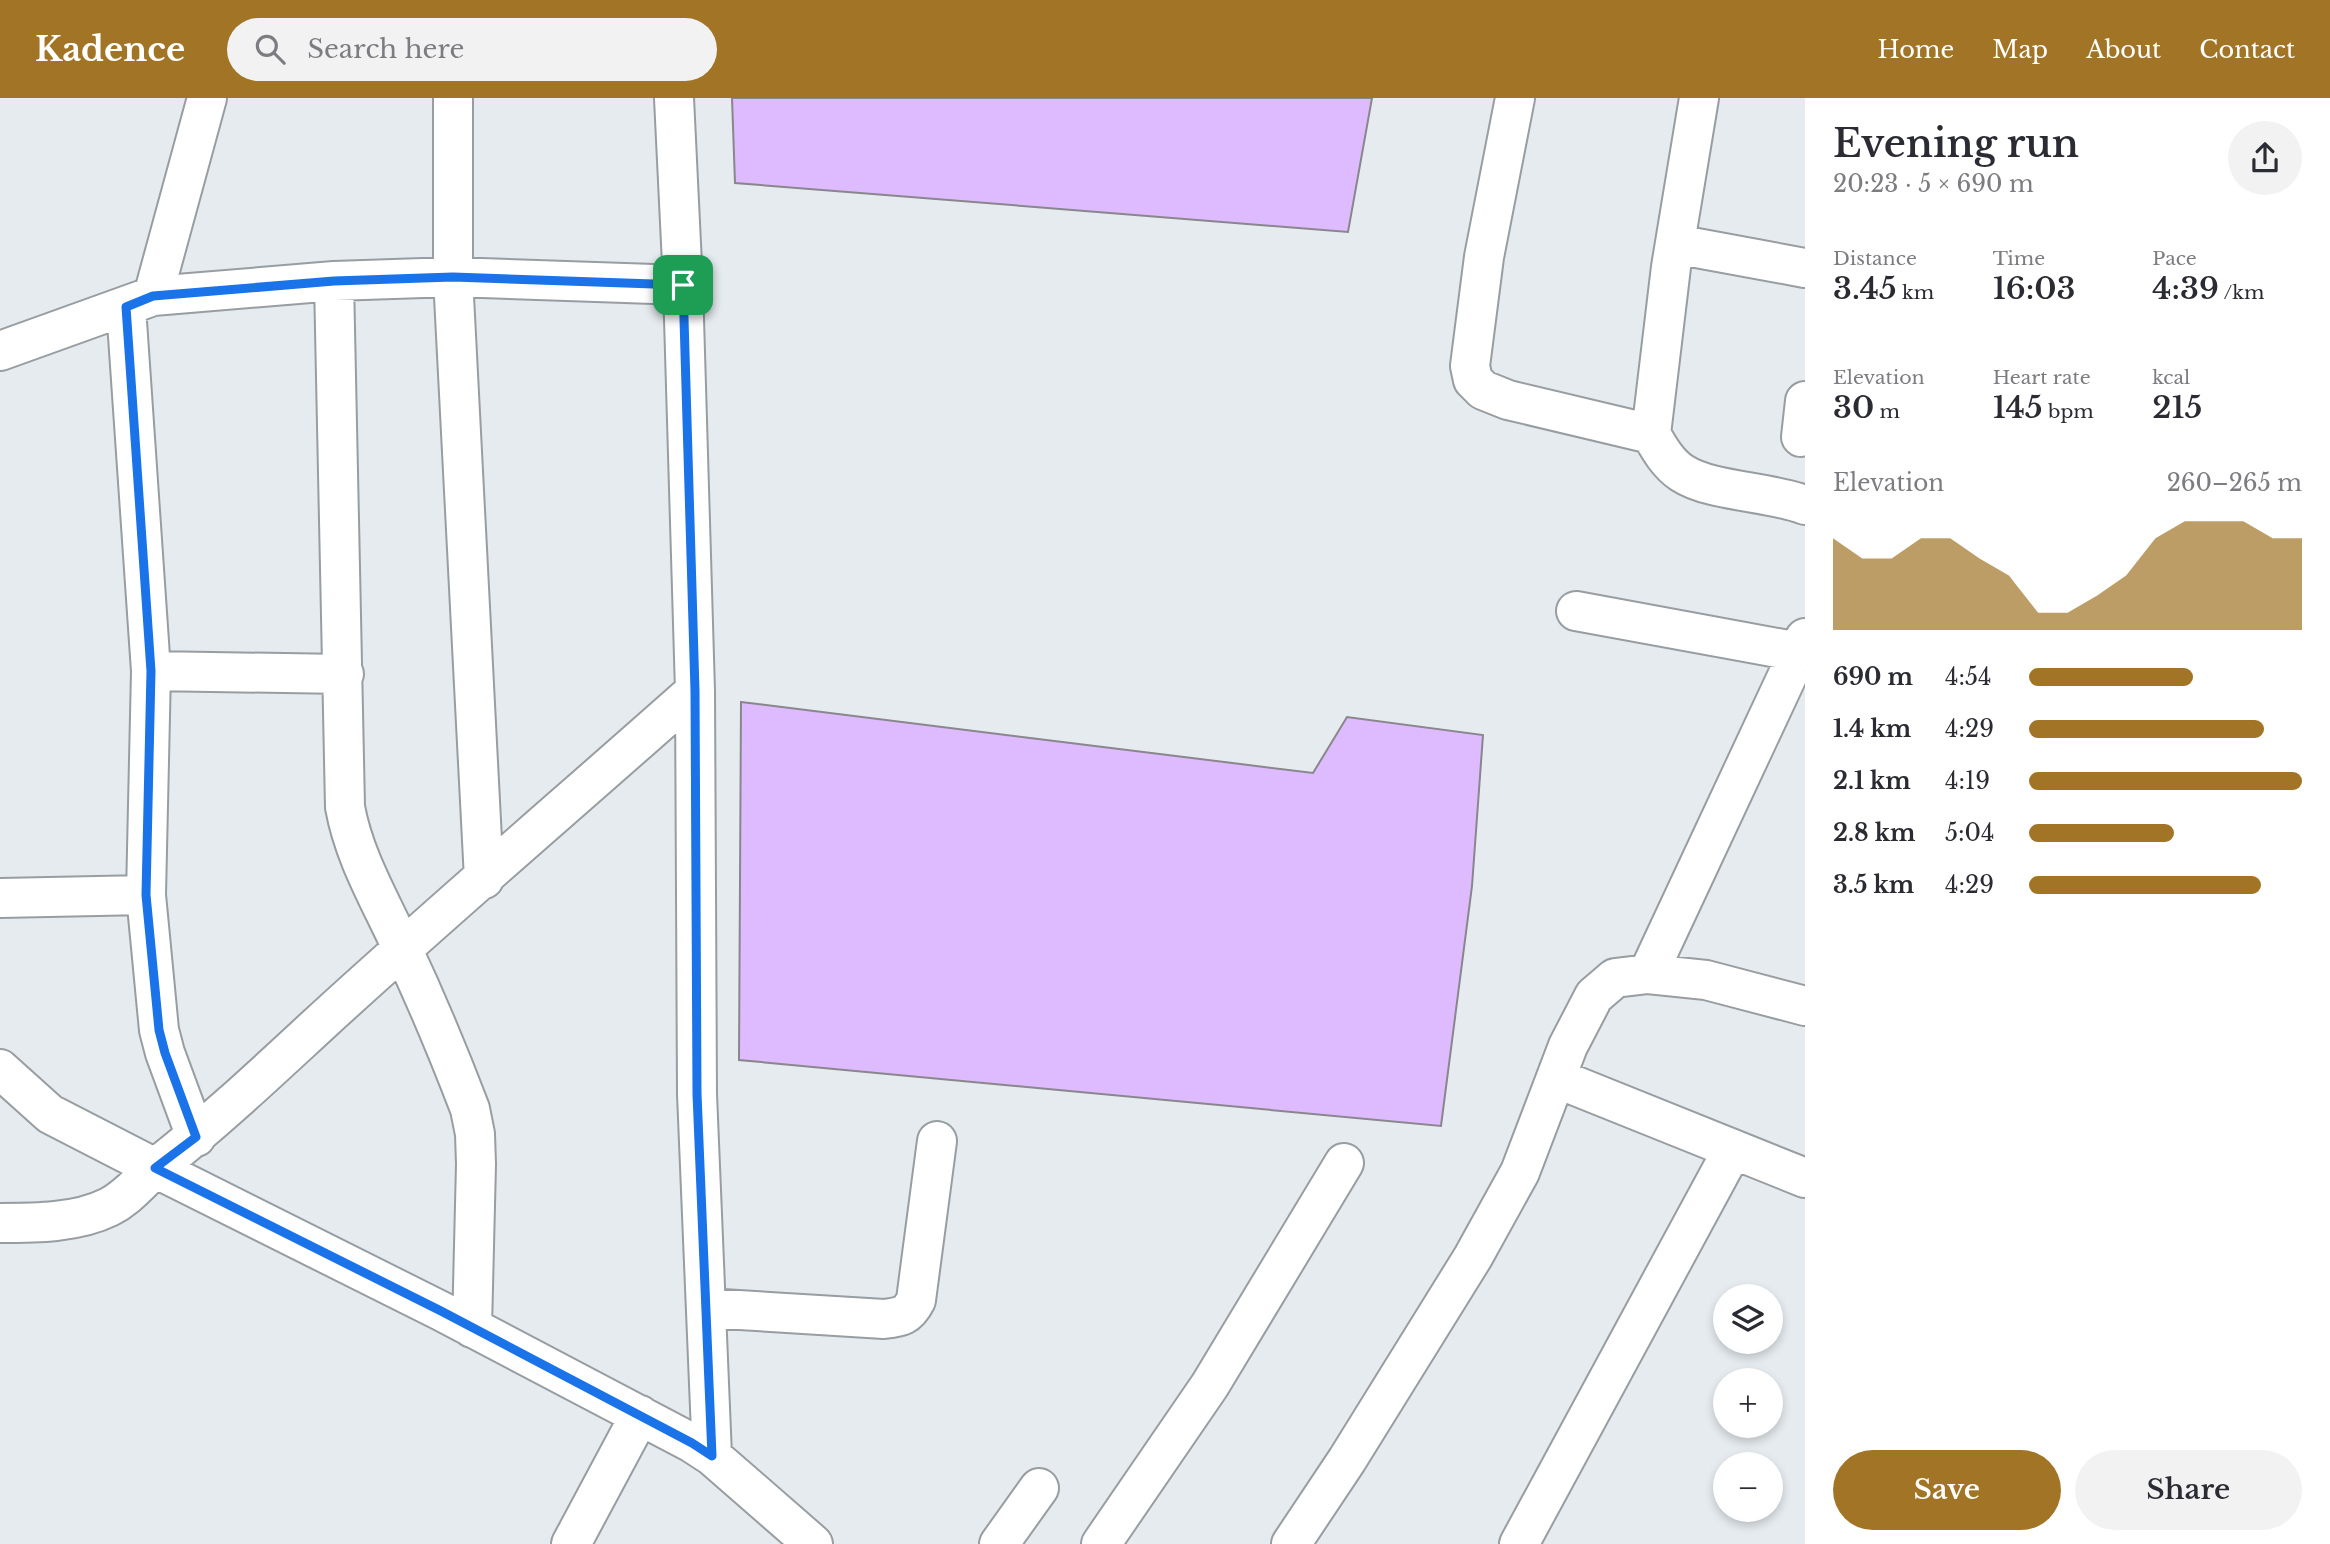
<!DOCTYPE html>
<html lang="en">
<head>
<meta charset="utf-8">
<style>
  body { margin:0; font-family:"Libre Baskerville",serif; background:#f2f2f3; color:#2b2b33; height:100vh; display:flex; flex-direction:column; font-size:26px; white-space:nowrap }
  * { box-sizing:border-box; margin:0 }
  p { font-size:23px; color:#7c7c81 }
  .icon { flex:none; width:38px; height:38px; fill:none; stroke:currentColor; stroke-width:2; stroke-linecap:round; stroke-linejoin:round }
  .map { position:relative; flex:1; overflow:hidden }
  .sheet { display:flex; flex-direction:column; background:#fff; width:525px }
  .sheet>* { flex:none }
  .fabs { position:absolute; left:1713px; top:1186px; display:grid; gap:14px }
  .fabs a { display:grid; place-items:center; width:70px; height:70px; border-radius:50%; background:#fff; box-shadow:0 4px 10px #0003; font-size:35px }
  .pin { position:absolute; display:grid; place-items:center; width:60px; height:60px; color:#fff; margin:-30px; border-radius:14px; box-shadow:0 4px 10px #0006 }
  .round { display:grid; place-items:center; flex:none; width:74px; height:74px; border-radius:37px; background:#f2f2f3 }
  .overview { display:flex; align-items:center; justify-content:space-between; height:119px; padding:0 28px }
  h1 { font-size:38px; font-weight:600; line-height:52px }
  .stats { display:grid; grid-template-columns:repeat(3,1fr); gap:10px; height:119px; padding:7px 28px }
  .stats div { display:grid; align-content:center }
  .stats b { font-size:30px; font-weight:600 }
  .stats small { font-size:19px; font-weight:400 }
  .stats p { font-size:19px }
  .chart { height:196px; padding:14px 28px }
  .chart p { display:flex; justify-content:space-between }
  .chart svg { width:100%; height:126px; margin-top:7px; fill:#a27426; opacity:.7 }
  .cta { display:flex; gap:14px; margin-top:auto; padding:14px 28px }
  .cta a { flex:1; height:80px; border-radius:42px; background:#a27426; color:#fff; font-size:28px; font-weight:600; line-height:80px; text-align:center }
  .cta a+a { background:#f2f2f3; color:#2b2b33 }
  ul { padding:0 28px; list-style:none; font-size:23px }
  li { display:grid; grid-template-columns:112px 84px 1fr; align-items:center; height:52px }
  li i { height:18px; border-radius:9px; background:#a27426 }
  header { display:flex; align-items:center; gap:42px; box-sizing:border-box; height:98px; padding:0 35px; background:#a27426; color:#fff }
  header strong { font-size:33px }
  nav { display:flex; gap:38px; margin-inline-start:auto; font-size:24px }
  .search { width:490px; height:63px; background:#f2f2f3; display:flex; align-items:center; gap:18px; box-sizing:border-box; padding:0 24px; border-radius:38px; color:#7c7c81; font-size:26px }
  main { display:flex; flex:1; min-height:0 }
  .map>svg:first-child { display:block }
  .building { fill:#ddbbfe; stroke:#89868c; stroke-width:2 }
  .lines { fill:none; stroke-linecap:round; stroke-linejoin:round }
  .minor-casing { stroke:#979da1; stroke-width:42 }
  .minor { stroke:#fff; stroke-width:38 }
  .route-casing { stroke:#fff; stroke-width:14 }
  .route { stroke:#1a73e8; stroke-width:9 }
</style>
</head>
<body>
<header>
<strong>Kadence</strong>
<div class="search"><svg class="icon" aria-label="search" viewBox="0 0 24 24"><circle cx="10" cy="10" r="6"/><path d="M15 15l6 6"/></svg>Search here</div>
<nav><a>Home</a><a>Map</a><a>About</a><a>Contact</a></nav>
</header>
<main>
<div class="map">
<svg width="1805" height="1446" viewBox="0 0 1805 1446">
  <rect width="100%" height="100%" fill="#e5ebef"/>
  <path class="building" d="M732,0H1372L1348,134L735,85Z
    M741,604L1313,675L1347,619L1483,637L1472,788L1441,1028L739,962Z"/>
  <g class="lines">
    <g class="minor-casing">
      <path id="minor" d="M453,0V179L484,781
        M674,0L683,187L695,593L697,996L712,1358
        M1515,0L1484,159L1470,268L1473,282L1483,292L1508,302L1651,336
        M1699,0L1671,169L1651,336C1659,350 1668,366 1682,375C1711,394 1769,393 1805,407
        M1675,146L1805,170
        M334,183L345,709C354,759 380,802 401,848C426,901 449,956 470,1011L475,1036L476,1066L472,1230
        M153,198L207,0
        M126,209L151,573L146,797L159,932L165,955L196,1039
        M0,253L153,198L334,183L453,179L683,187
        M1801,339L1805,303
        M1576,513L1799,554
        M151,573L344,576
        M0,800L146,797
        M1648,876L1805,540
        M0,971L50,1016L155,1070L441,1213L692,1345L712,1358L813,1446
        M1556,980L1805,1080
        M0,1125C35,1125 77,1125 109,1109C129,1099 141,1082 158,1068C214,1024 265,976 317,928C441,814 569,705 695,593
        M706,1210L884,1221C901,1219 908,1218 916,1202L937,1043
        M571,1446L640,1317
        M999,1446L1039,1390
        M1101,1446L1210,1287L1344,1065
        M1291,1446L1347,1362L1473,1159L1520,1074L1568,948L1594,898L1615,880L1648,876L1706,882L1805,908
        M1519,1446L1733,1051"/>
    </g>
    <use href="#minor" class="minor"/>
  </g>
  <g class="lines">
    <g class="route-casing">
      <path id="route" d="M453,179L683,187L695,593L697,996L712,1358L692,1345L441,1213L155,1070L196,1039L165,955L159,932L146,797L151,573L126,209L153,198L334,183Z"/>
    </g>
    <use href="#route" class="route"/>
  </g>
</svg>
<div class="fabs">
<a><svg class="icon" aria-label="layers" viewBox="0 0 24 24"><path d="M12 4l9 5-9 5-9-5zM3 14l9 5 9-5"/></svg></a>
<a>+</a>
<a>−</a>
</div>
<div class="pin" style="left:683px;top:187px;background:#1e9e55"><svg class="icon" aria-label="arrive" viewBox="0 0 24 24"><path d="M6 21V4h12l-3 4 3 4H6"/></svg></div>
</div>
<section class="sheet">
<div class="overview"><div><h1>Evening run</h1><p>20:23 · 5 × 690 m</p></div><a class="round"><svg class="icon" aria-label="share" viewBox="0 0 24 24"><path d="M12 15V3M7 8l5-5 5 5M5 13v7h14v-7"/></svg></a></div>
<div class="stats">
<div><p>Distance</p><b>3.45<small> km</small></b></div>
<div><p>Time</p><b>16:03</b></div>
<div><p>Pace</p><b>4:39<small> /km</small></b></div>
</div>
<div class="stats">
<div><p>Elevation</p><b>30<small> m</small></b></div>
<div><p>Heart rate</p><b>145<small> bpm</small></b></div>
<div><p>kcal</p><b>215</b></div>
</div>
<div class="chart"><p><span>Elevation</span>260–265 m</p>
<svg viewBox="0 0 160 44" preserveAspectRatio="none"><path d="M0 44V12L10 19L20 19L30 12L40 12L50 19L60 25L70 38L80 38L90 32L100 25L110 12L120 6L130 6L140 6L150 12L160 12V44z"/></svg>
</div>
<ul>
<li><b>690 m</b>4:54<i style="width:60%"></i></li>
<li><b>1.4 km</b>4:29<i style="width:86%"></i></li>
<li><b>2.1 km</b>4:19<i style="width:100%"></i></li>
<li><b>2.8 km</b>5:04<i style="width:53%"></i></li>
<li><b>3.5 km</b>4:29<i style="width:85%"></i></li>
</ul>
<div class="cta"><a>Save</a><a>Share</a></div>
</section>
</main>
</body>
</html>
